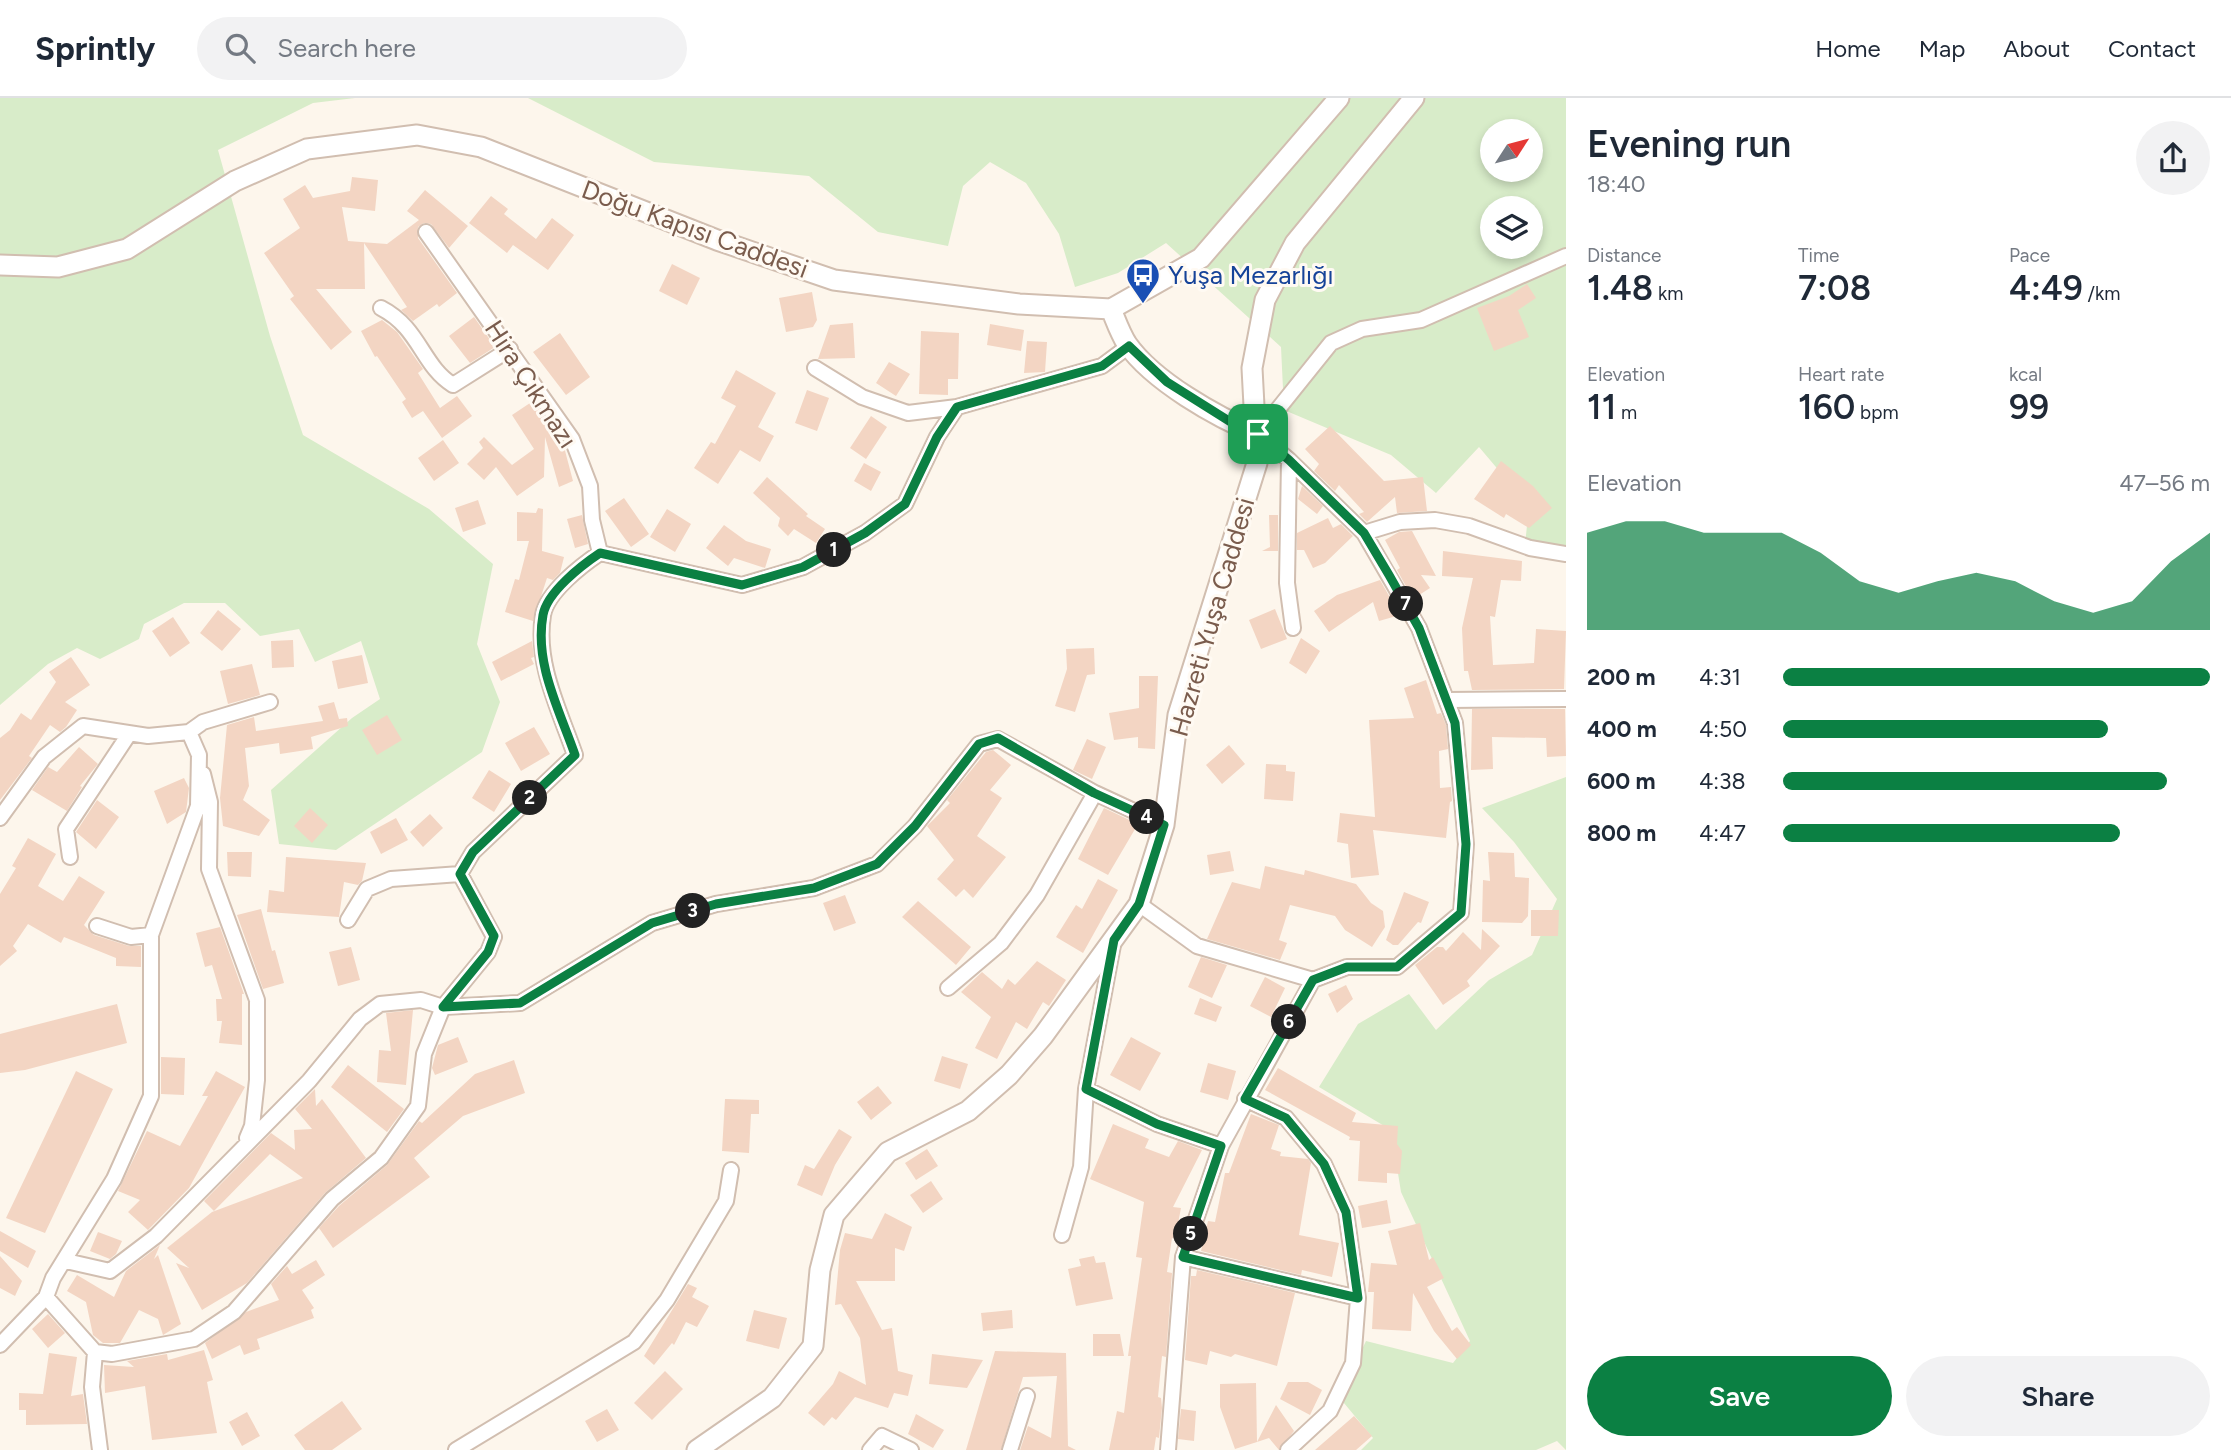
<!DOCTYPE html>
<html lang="en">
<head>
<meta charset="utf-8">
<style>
  body { margin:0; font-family:Figtree,sans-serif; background:#f2f2f3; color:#1f2937; height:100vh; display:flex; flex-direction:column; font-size:26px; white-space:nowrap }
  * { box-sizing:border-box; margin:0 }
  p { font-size:23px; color:#747a83 }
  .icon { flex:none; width:38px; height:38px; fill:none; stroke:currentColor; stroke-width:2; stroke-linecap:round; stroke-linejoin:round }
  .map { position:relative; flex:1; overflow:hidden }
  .side { display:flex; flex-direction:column; background:#fff; width:665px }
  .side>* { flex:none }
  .needle { width:46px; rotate:54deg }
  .controls { position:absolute; left:1480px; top:21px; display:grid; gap:14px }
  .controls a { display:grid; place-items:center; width:63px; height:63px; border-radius:50%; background:#fff; box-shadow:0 4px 10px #0003; font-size:35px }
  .pin { position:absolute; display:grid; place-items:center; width:60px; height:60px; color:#fff; margin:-30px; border-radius:14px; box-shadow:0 4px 10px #0006 }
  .km { position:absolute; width:35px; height:35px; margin:-18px; border-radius:50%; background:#222; color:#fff; font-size:19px; line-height:35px; text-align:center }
  .round { display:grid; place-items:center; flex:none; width:74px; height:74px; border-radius:37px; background:#f2f2f3 }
  .headline { display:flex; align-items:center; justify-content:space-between; height:119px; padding:0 21px }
  h1 { font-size:38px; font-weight:600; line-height:52px }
  .figures { display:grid; grid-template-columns:repeat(3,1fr); gap:10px; height:119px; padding:7px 21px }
  .figures div { display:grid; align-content:center }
  .figures b { font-size:35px; font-weight:600 }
  .figures small { font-size:19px; font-weight:400 }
  .figures p { font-size:19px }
  .chart { height:196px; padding:14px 21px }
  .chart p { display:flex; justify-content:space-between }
  .chart svg { width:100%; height:126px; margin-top:7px; fill:#0b8043; opacity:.7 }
  .cta { display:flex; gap:14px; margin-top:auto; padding:14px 21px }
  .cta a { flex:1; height:80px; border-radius:42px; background:#0b8043; color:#fff; font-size:28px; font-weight:600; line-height:80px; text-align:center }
  .cta a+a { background:#f2f2f3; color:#1f2937 }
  ul { padding:0 21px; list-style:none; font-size:23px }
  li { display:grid; grid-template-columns:112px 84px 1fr; align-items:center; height:52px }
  li i { height:18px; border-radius:9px; background:#0b8043 }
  header { display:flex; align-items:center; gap:42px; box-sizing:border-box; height:98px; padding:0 35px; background:#fff; border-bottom:2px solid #e0e1e3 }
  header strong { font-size:33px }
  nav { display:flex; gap:38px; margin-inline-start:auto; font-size:24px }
  .search { width:490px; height:63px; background:#f2f2f3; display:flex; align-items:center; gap:18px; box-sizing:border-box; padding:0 24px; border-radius:38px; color:#747a83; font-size:26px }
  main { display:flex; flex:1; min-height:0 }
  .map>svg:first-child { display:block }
  .green { fill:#d8ecc9; fill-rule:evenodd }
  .building { fill:#f3d5c3 }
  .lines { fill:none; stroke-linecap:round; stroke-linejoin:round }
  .minor-casing { stroke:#d1beb0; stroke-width:18 }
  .tertiary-casing { stroke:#d1beb0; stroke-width:23 }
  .minor { stroke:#fff; stroke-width:14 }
  .tertiary { stroke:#fff; stroke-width:19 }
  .route-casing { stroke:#fff; stroke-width:14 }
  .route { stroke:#0b8043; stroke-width:9 }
  .labels { text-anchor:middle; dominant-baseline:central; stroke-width:6; stroke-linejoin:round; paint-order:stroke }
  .street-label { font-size:26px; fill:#7a5c4d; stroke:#fffaf3 }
  .transit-label { font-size:26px; fill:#164399; stroke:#fffaf3; text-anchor:start }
</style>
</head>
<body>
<header>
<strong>Sprintly</strong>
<div class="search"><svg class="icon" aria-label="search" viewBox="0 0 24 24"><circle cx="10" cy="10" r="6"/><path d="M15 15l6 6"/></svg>Search here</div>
<nav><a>Home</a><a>Map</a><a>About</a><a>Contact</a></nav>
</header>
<main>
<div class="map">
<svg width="1566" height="1352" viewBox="0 0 1566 1352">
  <rect width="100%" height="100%" fill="#fdf6ec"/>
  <path class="green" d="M0,0H355L313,5L218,52L270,238L303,337L429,411L493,466L477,546L500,604L482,654L336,752L279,746L271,692L352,620L380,601L361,543L315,564L299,531L260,538L225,505H184L144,526L139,541L100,561L77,550L48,566L0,607Z
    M528,0H1566V453L1525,447L1529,408L1479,349L1436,395L1391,357L1284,312L1281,249L1166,145L1118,175L1075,189L1059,136L1026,85L990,64L963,88L948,148L878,134L809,78L654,64ZM1493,33H1531V72H1493ZM1493,110H1531V149H1493Z
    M1566,679V1352L1557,1343L1536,1352H1361L1373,1340L1339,1299L1366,1243L1453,1265L1470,1243L1401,1094L1391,1032L1319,989L1358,926L1409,896L1436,932L1489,882L1532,857L1557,801L1514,744L1482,710Z"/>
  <path class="building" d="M352,79L378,82L375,113L342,109L348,143L387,146L419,122L407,113L425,92L468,128L449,150L431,126L424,125L418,129V140L457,195L439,209L437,206L413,223L401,212L407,209L364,145L365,191H316L352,234L331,252L290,201L294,198L264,155L300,130L283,101L305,87L313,100L350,93Z
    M491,98L508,111L504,116L536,141L552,120L574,137L548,172L513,147L507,155L469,125Z
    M672,166L700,180L687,207L659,193Z
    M1527,186L1536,200L1518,212L1529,239L1494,253L1477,210L1509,198Z
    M812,194L817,222L813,229L786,234L779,200Z
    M474,219L495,249L470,265L449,238Z
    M382,222L397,234L423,271L418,275L440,310L457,298L472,318L442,340L423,313L412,320L402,304L406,301L377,258L375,259L361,233Z
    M853,225L855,260L818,261L830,227Z
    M990,226L1024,232L1021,253L987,247Z
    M921,233L959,235L958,281H948V297L919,296Z
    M560,235L590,279L566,297L533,254Z
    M1027,243L1047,244L1045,274L1024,275Z
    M889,264L910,276L896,298L876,285Z
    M736,272L776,295L758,329L774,338L760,364L740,352L718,386L694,370L711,344L715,346L736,308L721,300Z
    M807,292L829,300L817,333L795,325Z
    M533,303L563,345L573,383L559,389L545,339L544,379L517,398L496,369L484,382L467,366L483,350L479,344L484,339L512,367L534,351L512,317Z
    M871,318L887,329L866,361L850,350Z
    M1330,328L1384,383L1423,379L1427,413L1397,415L1395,399L1367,424L1359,416L1364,414L1339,387L1335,393L1314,373L1319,366L1305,351Z
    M443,342L459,365L434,383L418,360Z
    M1501,363L1533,388L1552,410L1529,430L1506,416L1504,420L1474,401Z
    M864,365L881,374L871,393L854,383Z
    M767,379L808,416L806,418L825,431L816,445L794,431L788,438L778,428L780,420L753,395Z
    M1302,388L1323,408L1317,416L1298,401Z
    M624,400L649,436L631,449L605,413Z
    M478,402L486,426L463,434L455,410Z
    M538,410L543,411L542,453L564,459L560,475L553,482L547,480L533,523L505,514L515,481L519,482L529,443H517V414L536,415Z
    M667,411L691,426L675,454L650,439Z
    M582,417L588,446L575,450L567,421Z
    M1269,417H1278V453H1262L1270,449Z
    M1328,420L1333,430L1341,426L1353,438L1325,465L1313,470L1304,452H1297V435Z
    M724,427L746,443L771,451L765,470L734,460L728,468L706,450Z
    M1412,433L1436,478L1421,477L1430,490L1413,501L1397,472L1400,470L1385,442L1399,434Z
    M1443,453L1522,463L1521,483L1501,482L1495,519L1490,518L1493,567L1534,565L1536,531L1566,533L1564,591L1472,592L1468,573H1464L1462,530L1473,480L1442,478Z
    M1380,482L1400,517L1379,523L1373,504L1329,534L1314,513L1337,497Z
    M1275,511L1287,541L1261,551L1249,522Z
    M218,512L241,531L222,553L200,535Z
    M173,519L190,545L170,559L152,533Z
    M1301,540L1320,553L1306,576L1289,565Z
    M293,542L294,569L272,570L271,543Z
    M532,543L534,559L531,560L534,566L501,583L492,564Z
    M1094,550L1095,576L1087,577L1075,614L1055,608L1067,571L1066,551Z
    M362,557L368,585L338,591L332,563Z
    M71,559L90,587L65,604L77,612L66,629L60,634L50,627L29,658L32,660L0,702V640L10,632L21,615L31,622L56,584L49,574Z
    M252,566L260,597L228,606L220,573Z
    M1139,578H1158L1155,651L1138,650V639L1114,642L1109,615L1139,610Z
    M1426,582L1437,616L1441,615L1446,627L1448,651L1439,653L1440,690L1451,689L1452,703L1450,704L1446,740L1373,732L1379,777L1351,780L1348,746L1337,744L1340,715L1375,719L1369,622L1414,620L1404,590Z
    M334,604L339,621L347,620L348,628L311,639L313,651L280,656L279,645L245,650L249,688L243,702L270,722L259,738L223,728L220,700L227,627L254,619L256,633L323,623L318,608Z
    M1472,611H1565L1566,658L1547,659L1546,640L1492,639L1493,671L1471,672Z
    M387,617L402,642L377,657L362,632Z
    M534,629L550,656L521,673L505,645Z
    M1087,641L1106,649L1092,681L1073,672Z
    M1229,647L1245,666L1222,686L1206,667Z
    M79,649L98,666L80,688L82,689L67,713L32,692L48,669L57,674Z
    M993,652L1011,667L990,692L1002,700L977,738L1006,759L973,800L964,791L956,799L937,781L954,762L927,728L950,705L947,702L986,654Z
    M1266,666L1286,667V673L1295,674L1293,703L1264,701Z
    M489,672L511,686L494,714L472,700Z
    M184,680L189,690L186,714L167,726L154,693Z
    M97,702L119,719L96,751L76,734Z
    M310,710L328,727L312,745L294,728Z
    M1104,710L1138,726L1108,777L1078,761Z
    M430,716L443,730L423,749L410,734Z
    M396,720L408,742L381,756L370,734Z
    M28,740L56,756L38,788L63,803L79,778L105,794L84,827L94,837L129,848H141V869L116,868V860L64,839L61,845L28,826L13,848L17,853L0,868V796L16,770L12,768Z
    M1230,753L1234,773L1210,777L1207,757Z
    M227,754H252L251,779L228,778Z
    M1488,754L1514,755L1515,779L1529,780L1528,818L1522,825L1482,824L1483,782L1490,783Z
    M286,759L366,765L362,783L358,787L344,784L339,819L267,814L269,792L284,794Z
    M1265,768L1304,777L1305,772L1356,786L1371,805L1383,813L1385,829L1372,849L1345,832L1335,818L1290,807L1279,842L1287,845L1280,862L1207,841L1232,784L1260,791Z
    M1098,781L1118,792L1083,855L1056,839L1076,807L1082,811Z
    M1404,794L1429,804L1421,825L1418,824L1398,847H1393L1386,842Z
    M845,797L856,825L834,833L823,805Z
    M918,803L971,849L956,867L902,819Z
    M261,811L272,853L275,852L284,885L263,891L237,817Z
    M1531,812H1559L1558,838H1531Z
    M220,829L244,896H242V947L219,945L222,923H217L216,901H222L212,867L205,869L196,835Z
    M1482,831L1500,848L1467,883L1470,888L1443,907L1415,867L1437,849H1443L1446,853L1463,834L1481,852Z
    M351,849L360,882L338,888L329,854Z
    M1201,859L1227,867L1212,900L1188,889Z
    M1037,863L1066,882L1049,908L1043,904L1027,931L1016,924L997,961L975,950L991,919L961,894L982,874L1002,891L1008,881L1015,887Z
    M1265,879L1285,890L1271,919L1250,908Z
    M1346,887L1353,901L1337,915L1328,896Z
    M1200,900L1222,909L1216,924L1194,916Z
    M117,906L127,945L25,972L0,975V936Z
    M413,912L406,987L377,984L379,952L391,953L386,915Z
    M458,939L468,964L435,977L432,970L438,947Z
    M1131,939L1161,955L1140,993L1110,977Z
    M942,958L968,966L960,991L934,983Z
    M161,959L185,960L184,997L161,996Z
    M514,962L525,995L463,1018L414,1060L430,1079L333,1150L319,1130L339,1108L387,1067L419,1023L422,1025L475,976Z
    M1208,965L1236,973L1228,1002L1200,994Z
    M348,967L404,1011L387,1034L331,989Z
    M1278,970L1356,1015L1352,1024L1398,1028L1397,1046L1402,1053L1400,1076L1387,1075V1085L1358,1083L1360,1043L1349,1042L1350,1039L1265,992Z
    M76,973L113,991L45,1135L6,1120Z
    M216,973L245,989L189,1090L148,1132L128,1114L140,1102L118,1093L147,1033L180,1048L208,998H202Z
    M878,988L892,1005L871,1022L857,1004Z
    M315,991L316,1008L322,1001L366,1060L325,1095L247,1185L202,1212L176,1165L189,1170L167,1150L212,1114L303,1080L270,1056L214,1113L204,1103L271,1035L295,1052L294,1032L312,1031L295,1011Z
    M725,1001L759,1002V1016H751L749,1055L722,1053Z
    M1251,1016L1279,1027L1271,1051L1281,1054L1280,1058L1308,1061L1311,1065L1299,1137L1339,1145L1332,1179L1302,1172L1301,1177L1201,1153L1208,1123L1215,1124L1225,1075H1229Z
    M1113,1026L1149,1041L1145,1050L1169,1059L1178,1043L1202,1052L1173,1109L1181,1110L1175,1141L1172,1140L1167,1174L1172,1175L1166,1259L1162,1258L1158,1299L1161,1300L1162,1310L1159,1340L1156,1339L1154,1352H1109L1117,1313L1124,1315L1131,1258H1128L1142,1160L1136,1159L1144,1104L1090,1081Z
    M839,1031L852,1039L835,1067L822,1098L797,1087L805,1067L814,1071Z
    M927,1051L938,1068L916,1082L905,1065Z
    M931,1083L943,1101L923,1115L910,1097Z
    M1387,1102L1391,1125L1362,1130L1358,1108Z
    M885,1115L912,1129L904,1153L895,1150V1183H856L882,1232L892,1230L898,1273L913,1277L908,1298L894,1295L888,1310L855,1299L836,1322L832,1319L824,1328L808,1315L833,1286L839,1273L866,1287L860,1240L841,1206L835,1207L840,1152L845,1135L872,1141Z
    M1420,1125L1429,1162L1433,1159L1444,1180L1427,1189L1452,1233L1457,1229L1471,1247L1457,1261L1434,1233L1413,1195L1411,1233L1372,1231L1374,1194H1368L1371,1165L1397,1167L1388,1133Z
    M0,1133L36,1153L28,1170L0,1153Z
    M98,1134L122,1143L116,1156L110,1161L90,1153Z
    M160,1147L154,1161L158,1157L181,1226L163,1237L158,1221L139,1212L120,1245H103L93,1237L86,1204L67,1193L77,1177L114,1199L126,1173Z
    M0,1158L22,1183L15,1198L0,1190Z
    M1094,1158L1096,1165L1105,1164L1113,1201L1076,1208L1068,1171L1081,1168L1079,1161Z
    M316,1162L325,1177L302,1192L314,1210L311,1212L314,1220L257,1241L260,1251L244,1257L240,1247L212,1261L205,1245L246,1214L279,1202L271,1186L287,1168L292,1176Z
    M1197,1172L1295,1195L1277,1268L1235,1256L1231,1259L1210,1253L1207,1267L1185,1262L1191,1178H1196Z
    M688,1186L697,1190L692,1199L709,1208L697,1229L686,1224L674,1247L672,1245L654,1267L644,1258Z
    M754,1212L787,1220L779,1251L746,1243Z
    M1012,1212L1013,1230L983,1233L981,1215Z
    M48,1216L65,1235L48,1250L32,1231Z
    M1093,1236H1120L1124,1258H1093Z
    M204,1252L213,1282L207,1284L217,1335L152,1342L145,1288L105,1295L104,1267L134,1269L127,1263L167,1256L168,1262Z
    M995,1253L1066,1255L1068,1348L1062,1345L1076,1352H1020L1028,1328L1051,1340L1057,1278L1023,1279L1001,1352H966Z
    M49,1255L77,1259L71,1298L83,1296L87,1326L26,1327V1312H19V1295L43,1296Z
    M932,1256L983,1262L967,1290L929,1286Z
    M665,1273L683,1291L652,1322L634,1305Z
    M1288,1284H1308L1322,1292L1310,1317L1280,1301Z
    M1256,1285L1257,1344L1235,1351L1220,1309V1286Z
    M342,1303L362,1331L332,1352H305L294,1337Z
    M1276,1307L1294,1333L1279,1352L1269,1340L1257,1344Z
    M607,1311L619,1332L597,1344L585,1323Z
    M1181,1311L1196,1313L1194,1343L1178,1341Z
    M247,1314L260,1338L242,1348L229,1324Z
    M916,1316L944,1332L933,1350L908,1336Z
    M1354,1318L1372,1338L1356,1352H1315Z"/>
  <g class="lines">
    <g class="minor-casing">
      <path id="minor" d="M426,134L572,341L590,388L592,422L600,455
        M381,210C420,230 422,268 453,287L510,251
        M815,270L862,299L908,315L957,309L1102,268L1129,248
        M1289,362L1287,485L1293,530
        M1364,435L1400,424L1435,422L1469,428L1530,450L1566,456
        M600,455L742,487L803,469L865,435L905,406L937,339L957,309
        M1448,602L1566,601
        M189,634L203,624L270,604
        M203,676L210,704L209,771L257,902V982L252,1028L247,1040
        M0,720L44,659L83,628L148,638L189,634L199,657L198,708L151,837V998L114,1081L53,1180L46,1199L0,1247
        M70,759L66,731L129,636
        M1139,806L1197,848L1313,882
        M348,822L367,791L391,781L460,776
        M97,828L131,839L151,837
        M948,890L1001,845L1037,797L1095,695
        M1086,991L1157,1026L1221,1048
        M1245,1001L1286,1020L1324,1066L1346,1114L1358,1200L1353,1265L1330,1313L1288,1352
        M1062,1137L1081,1069L1086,991L1113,847
        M1183,1159L1358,1200
        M66,1163L110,1173L156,1138L309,983L360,921L380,906L421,902L443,909L520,905L652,825L716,806L814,790L877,766L915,728L979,646L998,641L1095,695L1164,727
        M46,1199L95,1254L112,1256L194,1241L234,1214L332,1101L381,1060L418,1008L424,956L443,909L488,854L494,839L460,776L473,754L575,657C560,613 535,566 543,517C547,494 582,467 600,455
        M95,1254L92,1289L100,1352
        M456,1352L634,1244L667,1202L726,1103L731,1072
        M870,1352L882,1338L911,1352
        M1010,1352L1027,1298
        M1168,1352L1183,1159L1221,1048L1313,882L1347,869H1397L1461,815L1466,746L1455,625L1419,530L1364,435L1289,362L1258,336L1331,245L1362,231L1421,222L1566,158"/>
    </g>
    <g class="tertiary-casing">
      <path id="tertiary" d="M0,167L58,169L127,151L235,83L307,51L417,37L481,49L717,142L834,182L1019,206L1111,211L1201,160L1339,0
        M1111,211C1116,223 1120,235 1127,246C1153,283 1216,319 1258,336
        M697,1352L772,1300L813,1248L820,1172L834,1117L888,1054L968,1013L1009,977L1043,938L1139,806L1164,727L1178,617L1257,365L1252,270L1265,202L1295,145L1414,0"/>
    </g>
    <use href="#minor" class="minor"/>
    <use href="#tertiary" class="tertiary"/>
  </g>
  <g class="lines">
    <g class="route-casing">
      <path id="route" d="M1129,248L1167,284L1237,328L1258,336L1289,362L1364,435L1389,477L1419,530L1455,625L1466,746L1461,815L1397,869H1347L1313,882L1245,1001L1286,1020L1324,1066L1346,1114L1358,1200L1183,1159L1221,1048L1157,1026L1086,991L1114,842L1139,806L1164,727L1094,695L998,640L979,646L915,728L877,766L814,790L716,806L652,825L520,905L443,909L488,854L494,838L460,776L473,754L575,657C560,613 534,566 543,517C547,494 582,467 600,455L742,487L803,469L865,435L905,406L937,339L957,309L1102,268Z"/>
    </g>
    <use href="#route" class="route"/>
  </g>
  <defs>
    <g id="bus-pin" transform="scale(1.75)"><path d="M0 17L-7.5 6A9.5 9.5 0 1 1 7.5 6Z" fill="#1a4fb4" stroke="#fffaf3"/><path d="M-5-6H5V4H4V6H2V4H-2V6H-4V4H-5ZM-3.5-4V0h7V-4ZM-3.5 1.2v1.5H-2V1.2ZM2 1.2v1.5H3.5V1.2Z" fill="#fff"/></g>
  </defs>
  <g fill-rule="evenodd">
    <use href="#bus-pin" x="1143" y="177"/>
  </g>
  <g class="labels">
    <g class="street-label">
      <text transform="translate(695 131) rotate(20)">Doğu Kapısı Caddesi</text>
      <text transform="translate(531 286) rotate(57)">Hira Çıkmazı</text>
      <text transform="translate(1212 519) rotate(-74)">Hazreti Yuşa Caddesi</text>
    </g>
    <g class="transit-label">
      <text x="1168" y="177">Yuşa Mezarlığı</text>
    </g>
  </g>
</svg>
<div class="controls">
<a><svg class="needle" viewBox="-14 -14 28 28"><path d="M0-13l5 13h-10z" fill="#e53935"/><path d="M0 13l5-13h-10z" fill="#747a83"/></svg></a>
<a><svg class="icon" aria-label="layers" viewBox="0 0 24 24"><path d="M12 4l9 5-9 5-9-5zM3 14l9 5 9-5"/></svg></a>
</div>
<div class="pin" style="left:1258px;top:336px;background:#1e9e55"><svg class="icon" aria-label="arrive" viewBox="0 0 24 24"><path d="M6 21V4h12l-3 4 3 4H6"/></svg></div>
<b class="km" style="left:834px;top:452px">1</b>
<b class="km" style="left:530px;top:700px">2</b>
<b class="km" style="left:693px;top:813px">3</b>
<b class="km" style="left:1147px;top:719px">4</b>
<b class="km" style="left:1191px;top:1136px">5</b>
<b class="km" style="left:1289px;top:924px">6</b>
<b class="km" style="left:1406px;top:506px">7</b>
</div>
<section class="side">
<div class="headline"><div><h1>Evening run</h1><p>18:40</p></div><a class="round"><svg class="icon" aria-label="share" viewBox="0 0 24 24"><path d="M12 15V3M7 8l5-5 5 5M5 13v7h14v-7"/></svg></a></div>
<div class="figures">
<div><p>Distance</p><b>1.48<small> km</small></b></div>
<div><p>Time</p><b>7:08</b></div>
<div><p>Pace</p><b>4:49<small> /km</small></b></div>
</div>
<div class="figures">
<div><p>Elevation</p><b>11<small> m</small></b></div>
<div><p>Heart rate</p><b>160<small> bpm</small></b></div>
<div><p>kcal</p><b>99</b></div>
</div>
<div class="chart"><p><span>Elevation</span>47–56 m</p>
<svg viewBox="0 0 160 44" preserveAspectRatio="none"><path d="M0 44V10L10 6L20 6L30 10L40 10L50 10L60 17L70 27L80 31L90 27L100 24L110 27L120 34L130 38L140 34L150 20L160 10V44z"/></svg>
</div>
<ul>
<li><b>200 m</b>4:31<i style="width:100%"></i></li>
<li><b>400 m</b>4:50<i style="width:76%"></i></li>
<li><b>600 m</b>4:38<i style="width:90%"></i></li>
<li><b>800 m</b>4:47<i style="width:79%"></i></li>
</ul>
<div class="cta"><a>Save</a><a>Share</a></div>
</section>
</main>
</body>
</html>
